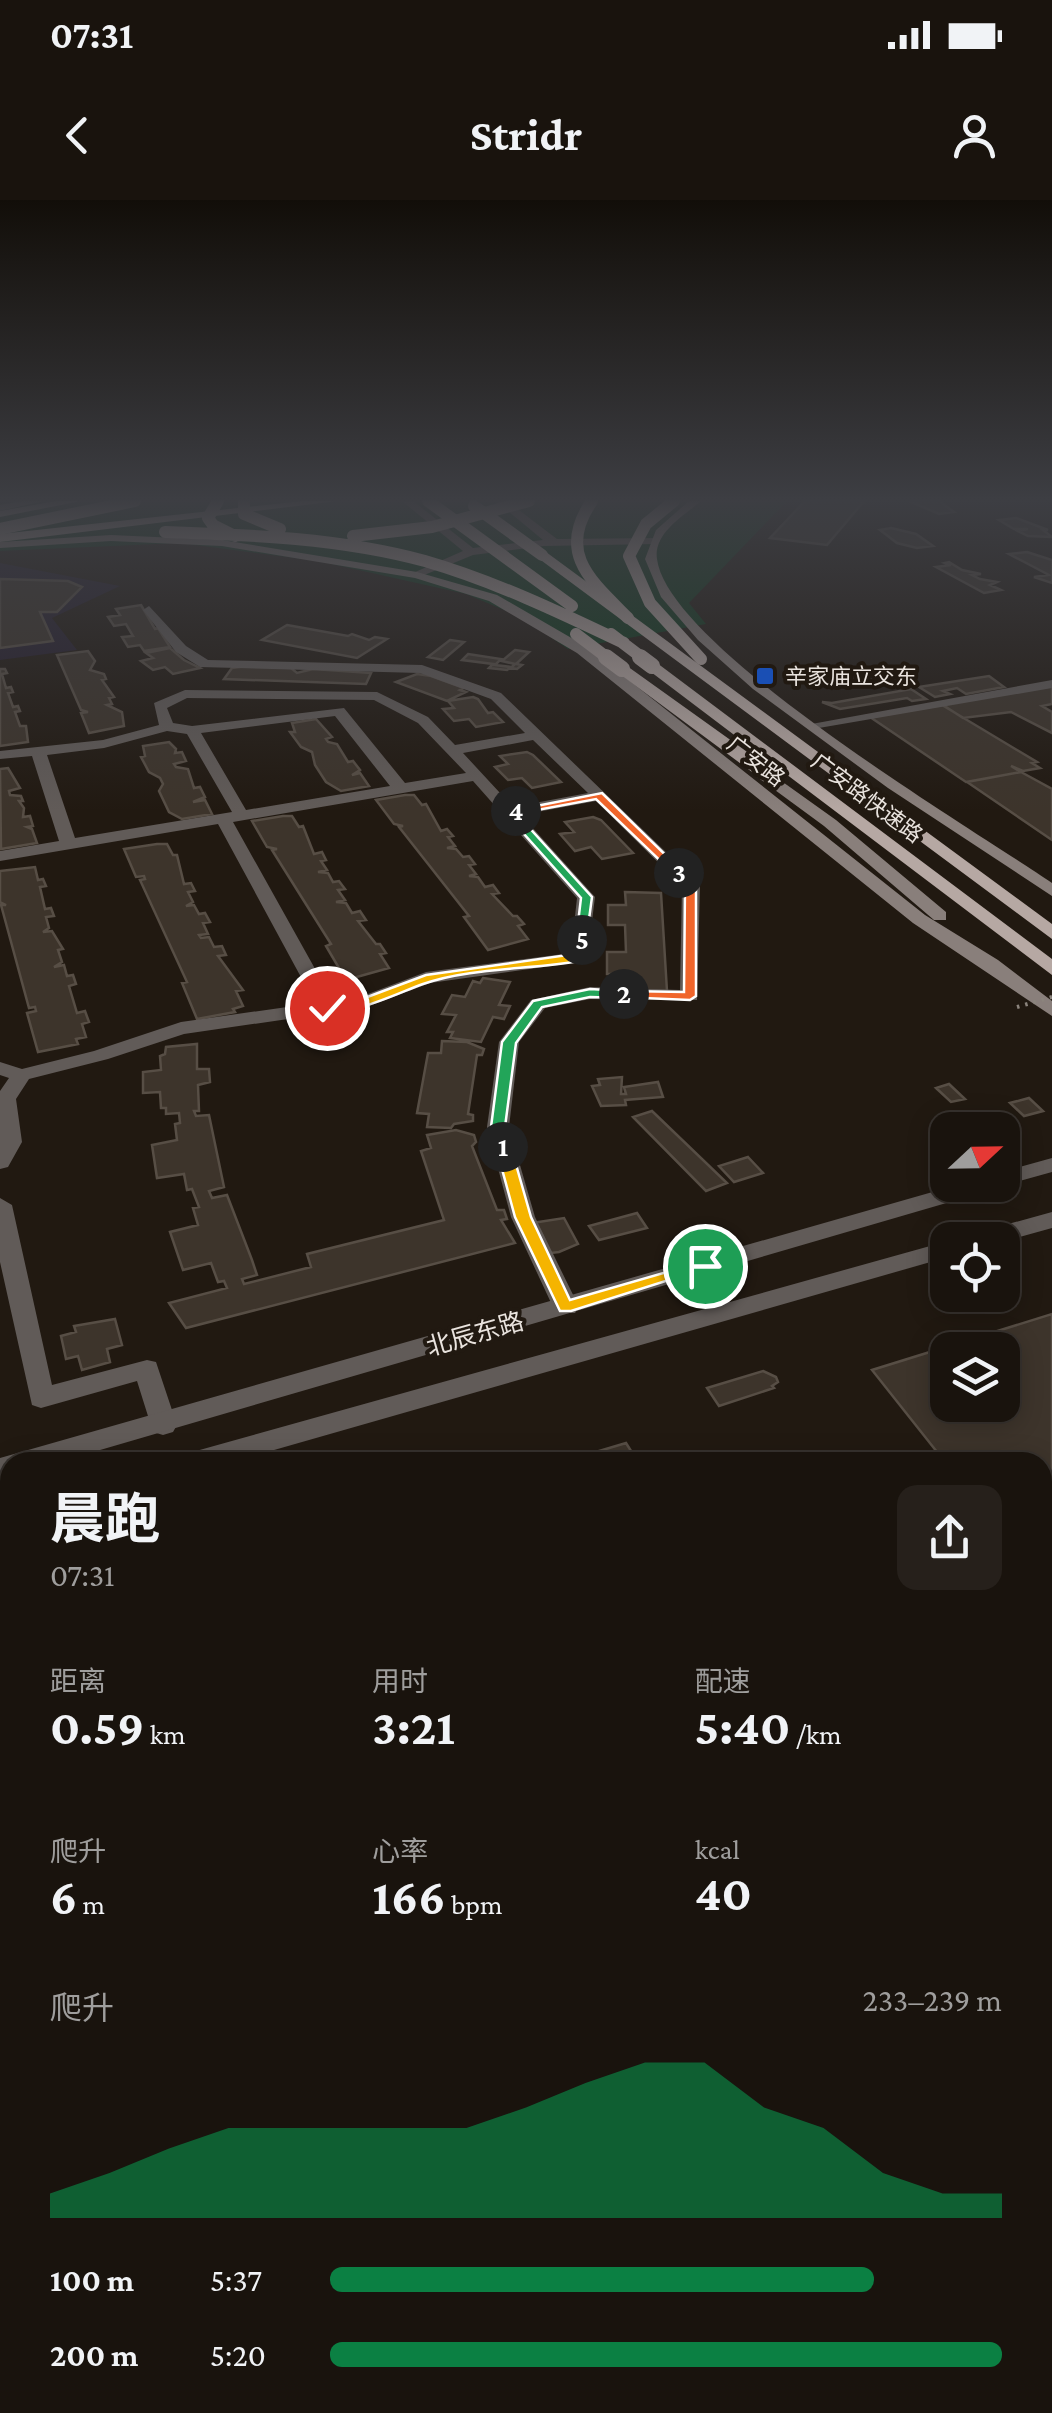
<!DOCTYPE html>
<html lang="zh">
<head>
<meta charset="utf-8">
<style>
  body { margin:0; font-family:"Crimson Pro","Noto Sans SC",serif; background:#26201b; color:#f1f3f6; height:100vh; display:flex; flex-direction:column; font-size:38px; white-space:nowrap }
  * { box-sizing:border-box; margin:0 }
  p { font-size:32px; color:#9f9e9d }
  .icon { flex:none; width:55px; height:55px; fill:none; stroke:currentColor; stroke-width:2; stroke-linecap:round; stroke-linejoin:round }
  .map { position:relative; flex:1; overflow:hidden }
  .panel { position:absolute; left:0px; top:1252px; width:1052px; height:962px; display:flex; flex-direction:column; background:#19130d; border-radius:30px 30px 0 0; box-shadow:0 5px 25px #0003,0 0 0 2px #37322e }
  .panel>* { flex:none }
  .needle { width:65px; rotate:68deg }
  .tools { position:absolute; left:930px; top:912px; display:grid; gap:20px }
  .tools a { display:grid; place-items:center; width:90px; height:90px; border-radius:20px; background:#19130d; box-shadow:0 5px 25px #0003,0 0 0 2px #37322e; font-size:50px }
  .pin { position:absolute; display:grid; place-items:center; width:85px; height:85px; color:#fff; margin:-42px; border:5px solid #fff; border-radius:50%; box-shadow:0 2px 10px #0007 }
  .km { position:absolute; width:50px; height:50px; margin:-25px; border-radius:50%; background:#222; color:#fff; font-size:28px; line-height:50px; text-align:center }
  .round { display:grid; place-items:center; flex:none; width:105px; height:105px; border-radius:20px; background:#26201b }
  .overview { display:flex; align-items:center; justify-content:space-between; height:170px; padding:0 50px }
  h1 { font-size:55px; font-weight:700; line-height:75px }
  .stats { display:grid; grid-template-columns:repeat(3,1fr); gap:15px; height:170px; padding:10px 50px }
  .stats div { display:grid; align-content:center }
  .stats b { font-size:50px; font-weight:700 }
  .stats small { font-size:28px; font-weight:400 }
  .stats p { font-size:28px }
  .chart { height:280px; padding:20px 50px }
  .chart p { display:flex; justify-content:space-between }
  .chart svg { width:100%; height:180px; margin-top:10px; fill:#0b8043; opacity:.7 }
  ul { padding:0 50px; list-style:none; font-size:32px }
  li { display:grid; grid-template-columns:160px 120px 1fr; align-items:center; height:75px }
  li i { height:25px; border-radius:12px; background:#0b8043 }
  .status { display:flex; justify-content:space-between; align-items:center; height:70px; padding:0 50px; background:#19130d; direction:ltr }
  .status svg { height:28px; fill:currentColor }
  header { display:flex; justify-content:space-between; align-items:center; height:130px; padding:0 50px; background:#19130d; font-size:45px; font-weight:700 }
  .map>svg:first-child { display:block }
  .commercial { fill:#261e2d }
  .green { fill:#0f3a1d }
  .building { fill:#3d342b; stroke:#574e45; stroke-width:2.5; fill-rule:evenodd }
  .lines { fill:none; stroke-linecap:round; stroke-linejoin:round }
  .minor { fill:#615b58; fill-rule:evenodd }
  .tertiary { fill:#615b58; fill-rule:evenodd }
  .secondary { fill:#897f7b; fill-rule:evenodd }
  .trunk { fill:#b6a8a3; fill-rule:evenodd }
  .path-bridge { stroke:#8b847d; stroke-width:4; stroke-dasharray:2.5 6; stroke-linecap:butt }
  .trunk-bridge-far1 { stroke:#b6a8a3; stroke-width:12 }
  .trunk-bridge { stroke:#b6a8a3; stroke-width:16 }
  .split-1 { fill:#f5b400; stroke:#fff; stroke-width:2.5 }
  .split-2 { fill:#22a559; stroke:#fff; stroke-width:2.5 }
  .split-3 { fill:#f0652b; stroke:#fff; stroke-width:2.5 }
  .split-4 { fill:#f0652b; stroke:#fff; stroke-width:2.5 }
  .split-5 { fill:#22a559; stroke:#fff; stroke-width:2.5 }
  .split-6 { fill:#f5b400; stroke:#fff; stroke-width:2.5 }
  .transit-dot { fill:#1a4fb4; stroke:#211911; stroke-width:4 }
  .labels { text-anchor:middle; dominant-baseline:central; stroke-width:8; stroke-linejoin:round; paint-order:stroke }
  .far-poi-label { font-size:22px; fill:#e9e3de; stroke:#211911; text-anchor:start }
  .far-street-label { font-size:22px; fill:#e9e3de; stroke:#211911 }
  .street-label { font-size:25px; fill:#e9e3de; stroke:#211911 }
</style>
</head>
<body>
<div class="status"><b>07:31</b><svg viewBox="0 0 49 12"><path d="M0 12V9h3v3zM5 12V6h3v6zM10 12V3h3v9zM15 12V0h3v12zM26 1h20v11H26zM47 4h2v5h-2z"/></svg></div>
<header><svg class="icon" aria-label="back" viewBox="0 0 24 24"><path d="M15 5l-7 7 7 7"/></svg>Stridr<svg class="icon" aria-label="person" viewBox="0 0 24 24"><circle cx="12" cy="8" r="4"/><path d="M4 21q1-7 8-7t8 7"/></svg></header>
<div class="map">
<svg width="1052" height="2213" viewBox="0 0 1052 2213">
  <rect width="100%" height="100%" fill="#211911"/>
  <path class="commercial" d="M0,363L120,386L52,418L77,450L0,460Z"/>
  <path class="green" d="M22,301H787L689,403L706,424L568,449L521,417L466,394L318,361L180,343L0,351V304Z"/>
  <path class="building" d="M805,301H864L827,345L770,338Z
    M909,301H939L954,312L939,314Z
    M1016,318L1048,330H1043L1052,337L1028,336L1018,331L1028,329H1014L999,320Z
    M891,328L916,334L933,346L917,348L897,343L880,330Z
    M1027,352L1052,360V383L1034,377L1049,375L1009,354Z
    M949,362L962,370L981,374L972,375L980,379L997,382L990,385L1001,390L984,393L936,367L951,365L945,363Z
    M0,379L68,381L82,387L57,412H40L53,441L0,448Z
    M141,405L155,429L158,428L170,447L144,451L140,445L128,447L122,437L133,436L126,424L114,426L108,417L120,415L116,409Z
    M287,425L348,436L352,434L369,440L375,437L387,439L357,458L262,440Z
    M450,440L464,442L443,460L428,457Z
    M170,448L184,460L200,468L173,474L165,467L153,470L141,461L153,458L146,453Z
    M515,450L529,452L516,464L522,465L517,469L511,468L515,464L502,461Z
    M88,451L95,461L90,470L104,474L106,479L102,480L114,497L109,498L112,504L107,505L122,512L124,526L89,533L81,513L88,512L81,510L57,455Z
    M468,454L501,459L495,465L511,467L507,470L489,468L493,464L462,460Z
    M247,466L291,468L297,473L313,469L371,473L366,484L224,479L232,468Z
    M0,469H5L7,473L2,474L6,488L11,487L13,492L8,493L13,507L18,506L20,511L15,512L20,526H26L28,542L0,546Z
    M417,474L431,476L464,488L460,490L466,492L447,501L396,482Z
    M989,476L1004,487L966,494L957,488L943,491L950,494L935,497L919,487Z
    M1052,485V504L1042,506L1052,512V533L1011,512L963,518L940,503Z
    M911,489L926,499L912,501L907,498L840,509L822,502L832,503Z
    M473,497L478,499L488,513L493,512L503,522L476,527L469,519L454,521L443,509L454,508L448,501Z
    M942,505L1037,562L1032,563L1040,568L1023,571L1011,566L1021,572L966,582L870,517Z
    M316,519L332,537L326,539L328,542L337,544L348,562L353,561L360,570L352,575L360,573L369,586L341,591L326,582L315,565L312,552L301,547L290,532H295L292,523Z
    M169,542L176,549L175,553L182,552L186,561L174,564L176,567L188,569L194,588L200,587L205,597L193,602L205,600L212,614L182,619L169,612L159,591L163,584L160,578L149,572L141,557L145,556L143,546Z
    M527,552L533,555L561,582L532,588L522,578L508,580L495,567L508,564L500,556Z
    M8,568L20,588L9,591L10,595L21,596L23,601H19L24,608L23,617L30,616L33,626L27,627L32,629L37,643L1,649L0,569Z
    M1021,572L1052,589V640L967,582Z
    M405,595H414L422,605L426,604L441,631L447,629L453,636L448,637L455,646L447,648L456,649L463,657L469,656L475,664L469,665L476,674L469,676L478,677L485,687L493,685L499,693L492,694L513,716H517L524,724L518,726L528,739L488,750L464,717L469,716L399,627L403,626L394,624L376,600Z
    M283,616H292L299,627L303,626L314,654L322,652L326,660L321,661L327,670L318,672L328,673L333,682L339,681L345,689L338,690L345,700L336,702L346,703L352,713L360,711L366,720L358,721L376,744H380L386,753L380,754L389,768L346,780L326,746L331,744L272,650L277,649L267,647L252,621Z
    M593,617L601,620L633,653L602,659L591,647L575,651L560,634L574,632L565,622Z
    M157,644H167L173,655H177L184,684L191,683L195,691L188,692L193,702L186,706L194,705L199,714L205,713L210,722L203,723L208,734L199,735L201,738L209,737L214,747L222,746L226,755L218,756L243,790L236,791L243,806L233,809L235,812L197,819L182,783L187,782L140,680L145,679L144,676L136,677L124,649Z
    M35,667L38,680L43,679L46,686L40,687L45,709L51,708L54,716L46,717L49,728L43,732L52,731L63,749L58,750L62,762L54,767L64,765L67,776L73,775L76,784L69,786L77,813L85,811L89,822L82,824L86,837L76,839L78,844L38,852L27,813L36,811L35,807L29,808L1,705H6L0,702V671Z
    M625,692L661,693L667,791L627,790V774H607V752H626L625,725H608V705H626Z
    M483,778L510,782L499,805L510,806L504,819L493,817L481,842L450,838L453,832H447L456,815L442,814L452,795L465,797L473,781L480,783Z
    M442,841L467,842L484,849L482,855H477L468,914L473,915V921L454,924L451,928L427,927L429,914L417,913L428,853H441Z
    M197,844V869H209L210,882L198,885L199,911H194L196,916L209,915L224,987L209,991L212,998L227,995L252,1060L257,1075L242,1079L244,1084L311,1067L307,1054L444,1020L421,951L431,948L427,935L456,930L474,935L476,942L472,946L497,1010H504L507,1019L501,1020L515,1043L186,1128L169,1103L227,1088L224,1081L218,1082L211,1063L183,1070L170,1032L198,1025L193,1008L199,1007L192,989L187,990L184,974L157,978L152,945L177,940L175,924L180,923L179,913L166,914V908H161L160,892L143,893V872L161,870L160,856L165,854L166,847Z
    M622,877L621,894H626L624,887L658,882L663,897L625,900L626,905L601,906L592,886L600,885L598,879Z
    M949,884L965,899L951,902L936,888Z
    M1029,898L1043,911L1024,916L1010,903Z
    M652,911L727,983L706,991L633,917Z
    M748,957L763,973L734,982L719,966Z
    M637,1013L647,1028L599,1040L589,1026Z
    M564,1018L578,1044L559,1052L551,1053L526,1024Z
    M1052,1114V1396L1042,1384V1262H945L872,1170ZM948,1150H1002V1205H948Z
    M115,1119L122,1145L107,1149L110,1162L82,1170L78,1156L66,1159L61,1136L76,1132L74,1126Z
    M763,1171L776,1177L778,1182L772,1186L774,1188L719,1206L707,1188Z
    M626,1243L638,1262H562Z
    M10,1436V1517L0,1520V1439Z
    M1042,1944L1052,1960V1984L1042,1989Z
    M107,2205H213L214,2213H108Z
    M610,2205H756L759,2213H613Z"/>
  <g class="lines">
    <path class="minor" d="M149,406L186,446L208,460L422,465L501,493L700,685L697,800L590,799L545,808L519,842L509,927L535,1017L579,1107L575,1113H557L553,1107L511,1017L487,927L499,842L531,800L590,787L680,790L682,686L596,601L521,615L595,697L587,761L430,783L364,808L184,834L108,859L29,879L16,899L22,942L8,967L0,969V891L9,878L0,875V862L22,869L94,851L181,822L315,803L218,624L0,661V651L59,641L32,556L0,559V551L103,540L159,525L154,503L185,490L377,492L428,517L455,545L525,533L491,499L420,473L200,467L176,452L143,410ZM187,498L374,500L418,523L466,573L405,583L344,508L192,526L173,523L167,508ZM335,516L390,586L246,610L201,533ZM167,531L187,534L232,612L75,638L47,555L104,548ZM533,540L588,593L513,607L463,553ZM473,581L577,698L571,753L426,772L360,797L333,801L233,622Z
      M1052,480V488L813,529L806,525Z
      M0,998L12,1005L52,1185L147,1160L156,1162L177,1225L173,1232L163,1235L153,1232L137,1181L41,1208L32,1205L0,1062Z"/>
    <path class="tertiary" d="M402,301H413L473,348L543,340L496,301H507L557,339L655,338L660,341L655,344L544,346L473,355L417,378L413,373L463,351Z
      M1052,958V972L1002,986L998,985H1002V972Z
      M957,985H994L991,990L59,1262H10V1277L0,1280V1258Z
      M1052,1012V1028L1002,1042L968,1040L972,1034Z
      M948,1041V1057L232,1262H182L186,1254L196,1251Z
      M10,1303V1327L0,1330V1306Z"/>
    <path class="secondary" d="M22,301H44L0,311V305Z
      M689,301H701C685,315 653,333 657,359C668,448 973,629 1052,683V696L888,588L753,489L698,440L661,397L645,359L656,330Z
      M111,335L222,340L417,372L497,395L587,447L925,715L998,760L1052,801V816L913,723L577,453L489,401L415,378L222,346L111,341L0,348V342Z
      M756,570H766L836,620L946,712V720H934L824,626L756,576Z"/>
    <path class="trunk" d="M56,301H81L0,317V311Z
      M302,301H338L0,342V334Z
      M538,352H546L1052,724V739L538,358Z
      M647,463H657L1052,759V775L647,469Z
      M617,466H627L764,564V572H752L617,472Z"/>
    <path class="path-bridge" d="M1017,807L1052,797"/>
    <path class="trunk-bridge-far1" d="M218,301L208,318L213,325L235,336
      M244,301V314L280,329
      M428,301L572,406
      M592,301C556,353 591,381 628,418
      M674,301L646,324L629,356L650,403L701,459
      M474,306L542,355
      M0,329L135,301
      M165,332C252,335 340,338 425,361C494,381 559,412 624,443
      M353,336L432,327L529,301
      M576,434L609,459
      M611,434L644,459"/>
    <path class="trunk-bridge" d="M606,457L622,469
      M640,457L652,466"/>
  </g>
  <linearGradient id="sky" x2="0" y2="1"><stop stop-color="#120e09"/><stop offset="0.49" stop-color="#3d3e43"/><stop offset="1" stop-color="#3d3e43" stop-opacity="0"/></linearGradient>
  <rect width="1052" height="611" fill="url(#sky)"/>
  <path class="split-1" d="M503,943L511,947L531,1017L570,1100L705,1061L713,1066L571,1111H560L515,1017L496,947Z"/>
  <path class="split-2" d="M590,789L624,791L630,794L624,798L590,797L542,807L516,843L505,927L511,947L498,951L491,927L502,842L533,801Z"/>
  <path class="split-3" d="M675,671H682L696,685V796L690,800L620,797L618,794L624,791L684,792L685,686Z"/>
  <path class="split-4" d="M602,593L682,671V675H675L596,599L516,614L511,611Z"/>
  <path class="split-5" d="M510,609H520L517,614L592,697L586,742L576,740L581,698L506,614Z"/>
  <path class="split-6" d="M582,736L588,740L585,760C534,770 471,767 423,784C400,792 343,821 321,808L362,799L426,775L575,754L576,740Z"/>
  <rect class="transit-dot" x="755" y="466" width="20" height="20" rx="5"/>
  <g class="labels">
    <g class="far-poi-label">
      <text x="785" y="476">辛家庙立交东</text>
    </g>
    <g class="far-street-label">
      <text transform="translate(756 561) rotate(38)">广安路</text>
      <text transform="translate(867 598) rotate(37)">广安路快速路</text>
    </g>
    <g class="street-label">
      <text transform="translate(475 1134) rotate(-16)">北辰东路</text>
    </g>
  </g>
</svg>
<div class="tools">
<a><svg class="needle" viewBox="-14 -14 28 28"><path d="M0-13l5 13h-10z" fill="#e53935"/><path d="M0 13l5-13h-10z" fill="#9f9e9d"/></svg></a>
<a><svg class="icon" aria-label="locate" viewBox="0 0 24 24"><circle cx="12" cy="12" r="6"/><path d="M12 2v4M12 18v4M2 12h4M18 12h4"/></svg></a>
<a><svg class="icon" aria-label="layers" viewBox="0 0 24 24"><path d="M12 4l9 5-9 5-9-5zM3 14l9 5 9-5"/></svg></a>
</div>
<div class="pin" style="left:705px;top:1066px;background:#1e9e55"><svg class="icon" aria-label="arrive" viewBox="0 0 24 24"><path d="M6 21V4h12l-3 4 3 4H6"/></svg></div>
<div class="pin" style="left:327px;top:808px;background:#d93025"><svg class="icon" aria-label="check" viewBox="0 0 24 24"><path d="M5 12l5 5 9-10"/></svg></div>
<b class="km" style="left:503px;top:947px">1</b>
<b class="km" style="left:624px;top:794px">2</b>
<b class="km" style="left:679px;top:673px">3</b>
<b class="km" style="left:516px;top:611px">4</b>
<b class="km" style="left:582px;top:740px">5</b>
<section class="panel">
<div class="overview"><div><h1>晨跑</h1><p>07:31</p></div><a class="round"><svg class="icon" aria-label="share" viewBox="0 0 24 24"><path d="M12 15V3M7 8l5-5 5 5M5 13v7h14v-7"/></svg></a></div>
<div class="stats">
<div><p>距离</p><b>0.59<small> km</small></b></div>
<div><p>用时</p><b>3:21</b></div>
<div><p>配速</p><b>5:40<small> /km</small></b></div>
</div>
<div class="stats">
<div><p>爬升</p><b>6<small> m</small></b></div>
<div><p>心率</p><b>166<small> bpm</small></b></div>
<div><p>kcal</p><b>40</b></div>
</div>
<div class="chart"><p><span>爬升</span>233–239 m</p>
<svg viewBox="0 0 160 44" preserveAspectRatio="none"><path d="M0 44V38L10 33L20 27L30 22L40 22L50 22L60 22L70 22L80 17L90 11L100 6L110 6L120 17L130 22L140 33L150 38L160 38V44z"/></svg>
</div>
<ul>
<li><b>100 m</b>5:37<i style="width:81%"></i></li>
<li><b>200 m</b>5:20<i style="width:100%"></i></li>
</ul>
</section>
</div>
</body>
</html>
